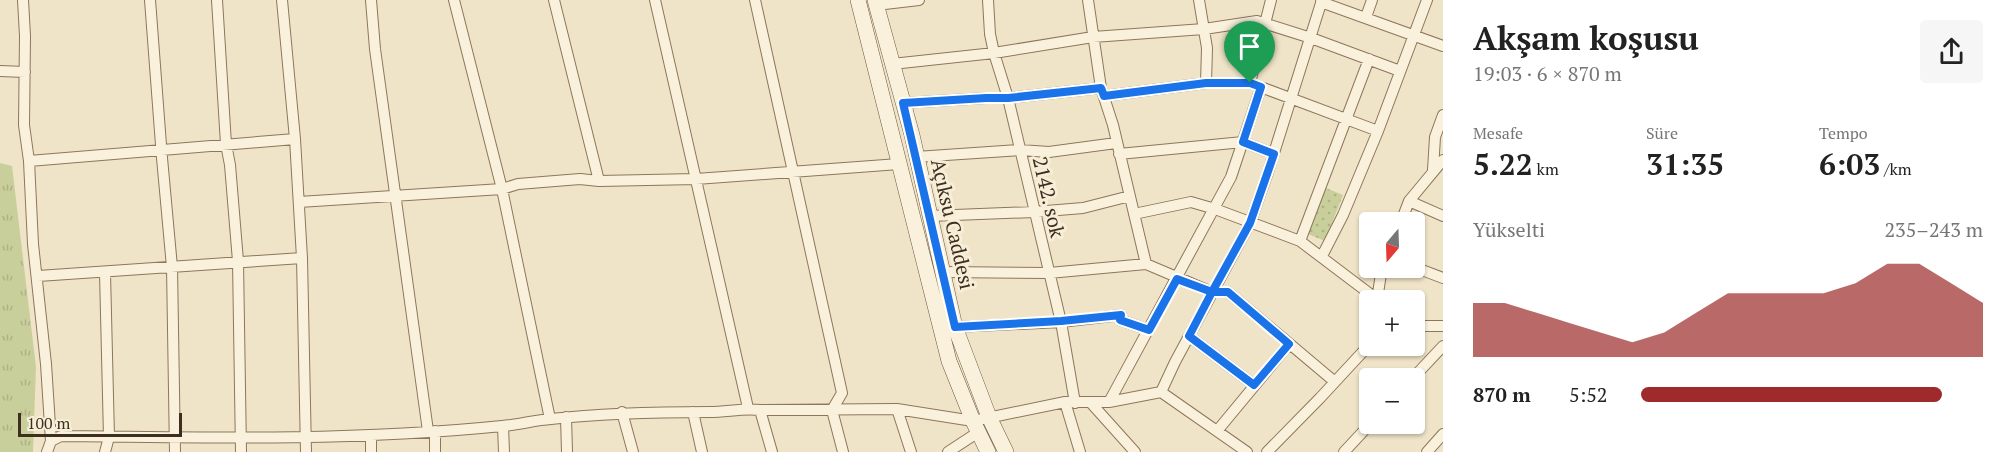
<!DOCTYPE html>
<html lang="tr">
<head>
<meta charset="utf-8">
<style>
  body { margin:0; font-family:"PT Serif",serif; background:#f6f6f6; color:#222; height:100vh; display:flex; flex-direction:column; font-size:22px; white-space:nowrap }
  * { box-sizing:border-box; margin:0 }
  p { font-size:20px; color:#767676 }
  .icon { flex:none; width:33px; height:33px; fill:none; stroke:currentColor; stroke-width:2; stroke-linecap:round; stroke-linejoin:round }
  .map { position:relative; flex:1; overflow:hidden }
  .sheet { display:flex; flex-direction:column; background:#fff; width:570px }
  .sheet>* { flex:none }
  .needle { width:39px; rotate:199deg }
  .controls { position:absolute; left:1359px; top:212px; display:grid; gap:12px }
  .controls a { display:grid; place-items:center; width:66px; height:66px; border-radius:6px; background:#fff; box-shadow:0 2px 4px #0004; font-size:30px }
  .scale { position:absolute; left:18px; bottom:15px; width:164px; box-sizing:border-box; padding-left:6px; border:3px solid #3d2e20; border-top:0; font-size:16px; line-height:21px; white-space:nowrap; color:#3d2e20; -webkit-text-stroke:4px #f7eed8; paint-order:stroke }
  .pin { position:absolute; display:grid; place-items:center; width:51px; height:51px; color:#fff; margin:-62px -26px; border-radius:50% 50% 50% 0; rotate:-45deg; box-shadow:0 0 6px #0007 }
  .pin .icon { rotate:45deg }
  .round { display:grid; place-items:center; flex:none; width:63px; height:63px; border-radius:6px; background:#f6f6f6 }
  .summary { display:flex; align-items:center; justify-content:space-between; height:102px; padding:0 30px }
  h1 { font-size:33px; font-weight:700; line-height:45px }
  .stats { display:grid; grid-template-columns:repeat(3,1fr); gap:9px; height:102px; padding:6px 30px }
  .stats div { display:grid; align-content:center }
  .stats b { font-size:30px; font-weight:700 }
  .stats small { font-size:16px; font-weight:400 }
  .stats p { font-size:16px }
  .chart { height:168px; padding:12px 30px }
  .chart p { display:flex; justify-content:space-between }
  .chart svg { width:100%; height:108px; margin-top:6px; fill:#9e2a2b; opacity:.7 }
  ul { padding:0 30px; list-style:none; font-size:20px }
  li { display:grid; grid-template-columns:96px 72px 1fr; align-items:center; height:45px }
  li i { height:15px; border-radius:8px; background:#9e2a2b }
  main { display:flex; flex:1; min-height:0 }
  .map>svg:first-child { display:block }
  .grass { fill:url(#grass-dots) }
  .park { fill:url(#park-tufts) }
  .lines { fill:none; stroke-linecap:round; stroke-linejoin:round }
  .minor-casing { stroke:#8d765c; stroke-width:12 }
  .secondary-casing { stroke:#6f573f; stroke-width:16 }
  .minor { stroke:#faf1dc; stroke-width:10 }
  .secondary { stroke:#faf1dc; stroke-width:15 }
  .route-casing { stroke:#fff; stroke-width:12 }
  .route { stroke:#1a73e8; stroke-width:8 }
  .labels { text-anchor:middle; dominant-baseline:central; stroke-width:6; stroke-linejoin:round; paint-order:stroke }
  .street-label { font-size:20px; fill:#3d2e20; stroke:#f7eed8 }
</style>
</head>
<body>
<main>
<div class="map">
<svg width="1443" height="452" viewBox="0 0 1443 452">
  <defs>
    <pattern id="grass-dots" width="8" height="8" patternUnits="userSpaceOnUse" patternTransform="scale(1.5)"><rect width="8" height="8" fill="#c9cf9b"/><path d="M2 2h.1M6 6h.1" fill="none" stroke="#aeb285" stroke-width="1.8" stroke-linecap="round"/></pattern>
    <pattern id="park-tufts" width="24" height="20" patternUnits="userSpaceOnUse" patternTransform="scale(1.5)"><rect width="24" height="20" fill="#c9cf9b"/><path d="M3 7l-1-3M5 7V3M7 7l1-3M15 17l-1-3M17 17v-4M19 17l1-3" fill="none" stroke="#aeb285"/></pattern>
  </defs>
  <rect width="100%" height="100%" fill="#f0e4c8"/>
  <path class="grass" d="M1326,188L1343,195L1325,241L1308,234Z"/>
  <path class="park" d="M0,163L12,166L36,367L33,452H0Z"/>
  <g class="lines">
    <g class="minor-casing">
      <path id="minor" d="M23,0L25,36L24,125L29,161L33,244L46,364L51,441L47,452
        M150,0L162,158L172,267L175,452
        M217,0L226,144L230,165L238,261L241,452
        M282,0L295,139L302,258L306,452
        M371,0L375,49L428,431
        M454,0L502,189L518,184L580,179L599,181L696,179L899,164
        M554,0L599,181
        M655,0L748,408
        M755,0L842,393L832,410L843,452
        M988,0L990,34L994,53L1008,98L1061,322L1075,403
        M1088,0L1101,88L1113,125L1146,264
        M1199,0L1207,48L1206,83
        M1321,2L1443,46
        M876,5L919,0
        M1366,17L1372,0
        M892,64L994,53L1093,37L1204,29L1257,21L1311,38L1400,71
        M0,71L25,72
        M1250,83L1271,0
        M1104,96L1206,83H1250L1378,131
        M903,103L986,98H1008L1101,88
        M1119,154L1243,142L1274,154
        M916,157L1020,150L1049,152L1116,143
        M29,161L295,139
        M1433,170L1435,137L1443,115
        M1409,201L1443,216
        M299,202L502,189L550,419
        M1134,214L1191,202L1215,209L1300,241L1378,300
        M929,216L1034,212L1083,208L1130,196
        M1401,222L1409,201L1443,160
        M1300,241L1369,59
        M1322,256L1343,215L1378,131L1427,0
        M1414,267L1443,278
        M942,272L1049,273L1146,264L1212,292H1228L1335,382
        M105,273L109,437L105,452
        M38,276L302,258
        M1377,300L1382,267
        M1414,326H1443
        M955,327L1061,322L1121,315L1120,320L1149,330
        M1189,336L1254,385
        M1413,378L1443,346
        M1161,392L1247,452
        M1065,402L1080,452
        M1109,402L1231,177L1261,87
        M1091,403L1135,452
        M897,409L911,452
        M760,410L772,452
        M622,412L633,452
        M693,412L702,452
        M566,417L567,452
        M503,426L504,452
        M435,431V452
        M1217,431L1289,344
        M371,436V452
        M51,441L61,436C208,438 355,441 502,426C518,425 535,420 551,419C604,413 657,412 710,412C727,412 743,408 760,410L897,409L973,421L1065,402H1109L1161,392L1175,362L1250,223L1268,172L1322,0
        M948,452L980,431
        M1267,452L1320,398L1370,344
        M1344,452L1371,423
        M1427,452L1443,434"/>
    </g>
    <g class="secondary-casing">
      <path id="secondary" d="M858,0L949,361L973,421L988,452
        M875,0L912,135L955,327L989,417L1006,452"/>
    </g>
    <use href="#minor" class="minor"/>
    <use href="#secondary" class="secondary"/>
  </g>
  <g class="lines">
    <g class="route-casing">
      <path id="route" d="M1250,83H1206L1104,96L1101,88L1008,98H986L903,103L955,327L1061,321L1121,315L1120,320L1149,330L1177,279L1212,292L1189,336L1254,385L1289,344L1228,292H1212L1250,223L1274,154L1243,142L1261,87L1250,83"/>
    </g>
    <use href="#route" class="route"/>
  </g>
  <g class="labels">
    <g class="street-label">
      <text transform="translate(1049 197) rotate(77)">2142. sok</text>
      <text transform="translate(953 224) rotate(77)">Açıksu Caddesi</text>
    </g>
  </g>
</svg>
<div class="controls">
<a><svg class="needle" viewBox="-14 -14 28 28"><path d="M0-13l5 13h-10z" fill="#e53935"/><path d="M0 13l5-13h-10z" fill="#767676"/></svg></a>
<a>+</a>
<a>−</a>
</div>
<div class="scale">100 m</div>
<div class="pin" style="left:1250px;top:83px;background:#1e9e55"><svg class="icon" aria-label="arrive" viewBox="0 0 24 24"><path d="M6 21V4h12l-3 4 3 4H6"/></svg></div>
</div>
<section class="sheet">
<div class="summary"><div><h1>Akşam koşusu</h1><p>19:03 · 6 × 870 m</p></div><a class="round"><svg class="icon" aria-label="share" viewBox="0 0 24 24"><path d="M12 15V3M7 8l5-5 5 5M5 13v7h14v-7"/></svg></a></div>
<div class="stats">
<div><p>Mesafe</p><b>5.22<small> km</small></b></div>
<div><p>Süre</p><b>31:35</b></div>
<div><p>Tempo</p><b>6:03<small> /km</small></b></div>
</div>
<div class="chart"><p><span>Yükselti</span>235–243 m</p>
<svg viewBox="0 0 160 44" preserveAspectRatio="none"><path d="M0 44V22L10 22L20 26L30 30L40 34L50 38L60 34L70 26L80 18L90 18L100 18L110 18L120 14L130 6L140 6L150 14L160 22V44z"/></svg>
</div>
<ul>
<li><b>870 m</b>5:52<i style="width:88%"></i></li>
</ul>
</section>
</main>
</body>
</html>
